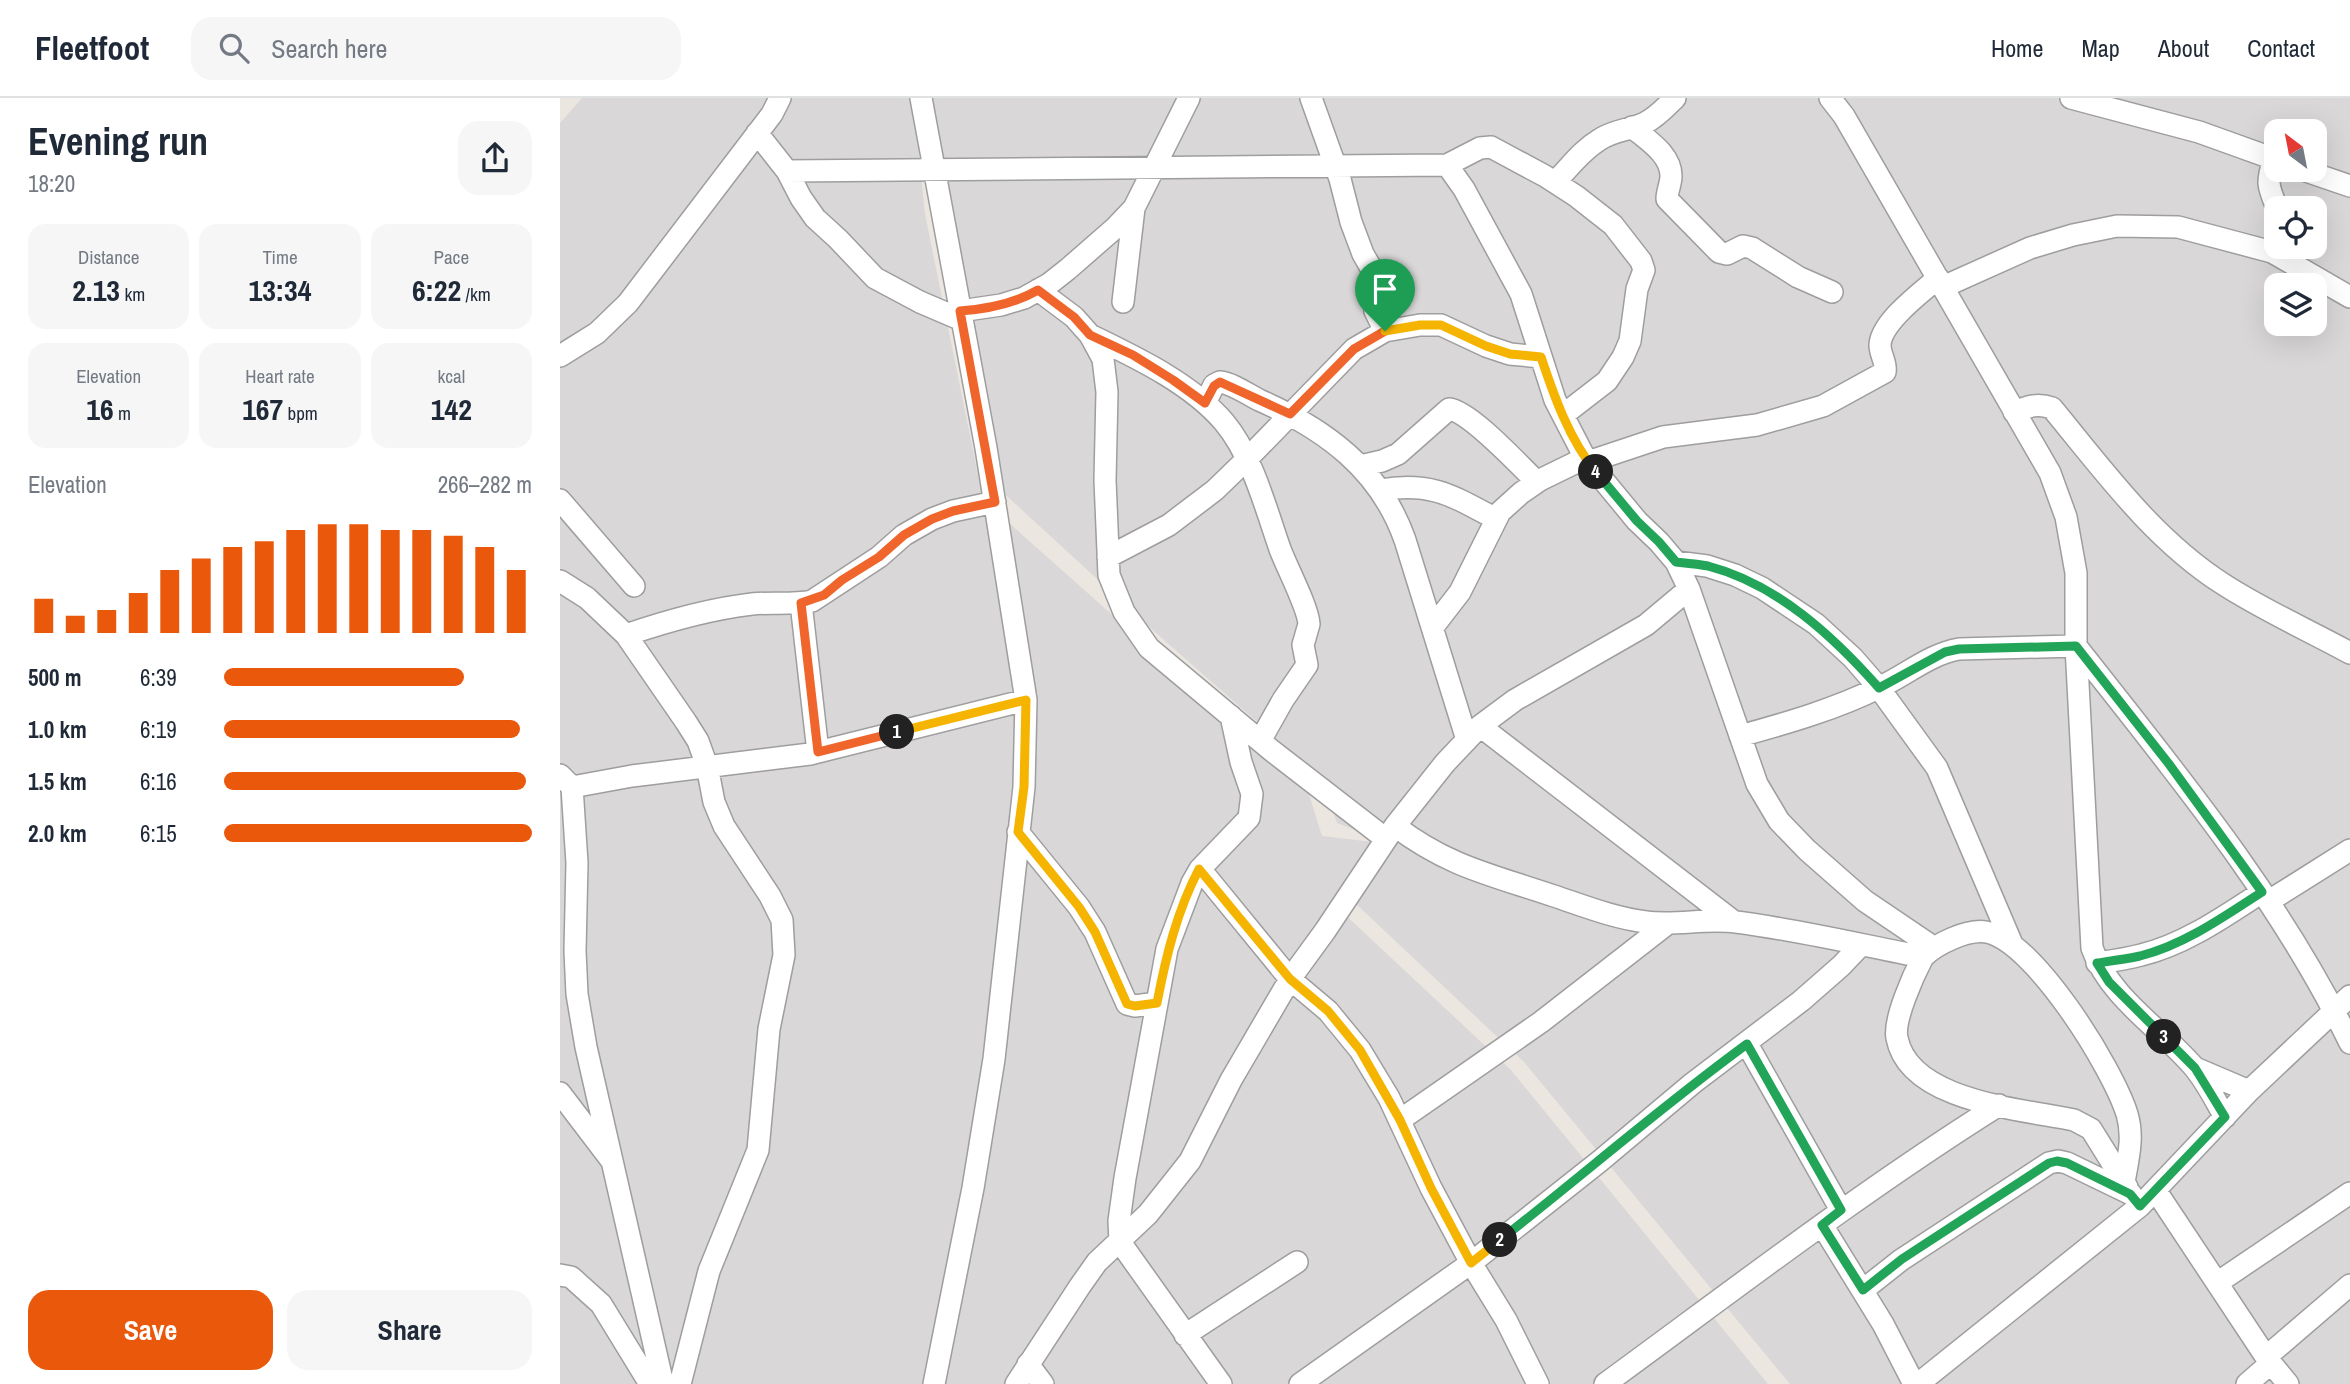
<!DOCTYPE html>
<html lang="en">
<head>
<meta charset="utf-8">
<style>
  body { margin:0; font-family:"Archivo Narrow",sans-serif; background:#f6f6f7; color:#1f2937; height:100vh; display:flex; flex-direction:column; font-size:26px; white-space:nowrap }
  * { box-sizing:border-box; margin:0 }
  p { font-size:23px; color:#747a83 }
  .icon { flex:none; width:38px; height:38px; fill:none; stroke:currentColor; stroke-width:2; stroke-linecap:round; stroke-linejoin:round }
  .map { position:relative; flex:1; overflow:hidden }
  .side { display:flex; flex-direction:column; background:#fff; width:560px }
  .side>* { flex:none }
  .needle { width:46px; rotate:328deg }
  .buttons { position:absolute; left:1704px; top:21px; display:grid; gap:14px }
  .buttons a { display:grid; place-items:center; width:63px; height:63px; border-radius:14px; background:#fff; box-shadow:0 7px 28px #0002; font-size:35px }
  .pin { position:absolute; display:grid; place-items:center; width:60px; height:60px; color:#fff; margin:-72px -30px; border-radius:50% 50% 50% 0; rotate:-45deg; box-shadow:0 0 7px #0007 }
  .pin .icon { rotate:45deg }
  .km { position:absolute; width:35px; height:35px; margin:-18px; border-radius:50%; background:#222; color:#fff; font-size:19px; line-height:35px; text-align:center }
  .round { display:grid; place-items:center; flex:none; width:74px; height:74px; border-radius:21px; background:#f6f6f7 }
  .headline { display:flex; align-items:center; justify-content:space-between; height:119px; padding:0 28px }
  h1 { font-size:38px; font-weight:700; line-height:52px }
  .figures { display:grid; grid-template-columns:repeat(3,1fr); gap:10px; height:119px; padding:7px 28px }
  .figures div { display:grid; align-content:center; border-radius:18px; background:#f6f6f7; text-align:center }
  .figures b { font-size:30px; font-weight:700 }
  .figures small { font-size:19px; font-weight:400 }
  .figures p { font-size:19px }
  .chart { height:196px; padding:14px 28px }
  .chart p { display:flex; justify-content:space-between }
  .chart svg { width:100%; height:126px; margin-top:7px; stroke:#ea580c; stroke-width:6 }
  .primary-button { display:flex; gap:14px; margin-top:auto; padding:14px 28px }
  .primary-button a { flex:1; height:80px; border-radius:21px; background:#ea580c; color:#fff; font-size:28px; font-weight:700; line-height:80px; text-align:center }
  .primary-button a+a { background:#f6f6f7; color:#1f2937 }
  ul { padding:0 28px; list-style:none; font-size:23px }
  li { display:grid; grid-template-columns:112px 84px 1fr; align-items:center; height:52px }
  li i { height:18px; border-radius:9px; background:#ea580c }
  header { display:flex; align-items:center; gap:42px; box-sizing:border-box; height:98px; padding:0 35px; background:#fff; border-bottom:2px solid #e0e1e3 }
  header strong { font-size:33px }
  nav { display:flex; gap:38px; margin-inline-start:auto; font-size:24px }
  .search { width:490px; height:63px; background:#f6f6f7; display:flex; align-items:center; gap:18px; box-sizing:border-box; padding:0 24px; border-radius:21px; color:#747a83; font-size:26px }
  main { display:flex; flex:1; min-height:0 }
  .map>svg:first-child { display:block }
  .residential { fill:#d9d7d8; fill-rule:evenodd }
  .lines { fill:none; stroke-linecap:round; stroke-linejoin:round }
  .minor-casing { stroke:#9e9e9e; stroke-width:24 }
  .minor { stroke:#fff; stroke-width:21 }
  .split-1-casing { stroke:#fff; stroke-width:14 }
  .split-2-casing { stroke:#fff; stroke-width:14 }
  .split-3-casing { stroke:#fff; stroke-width:14 }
  .split-4-casing { stroke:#fff; stroke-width:14 }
  .split-5-casing { stroke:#fff; stroke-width:14 }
  .split-1 { stroke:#f0652b; stroke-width:9 }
  .split-2 { stroke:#f5b400; stroke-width:9 }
  .split-3 { stroke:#22a559; stroke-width:9 }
  .split-4 { stroke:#22a559; stroke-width:9 }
  .split-5 { stroke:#f5b400; stroke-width:9 }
</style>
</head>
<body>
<header>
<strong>Fleetfoot</strong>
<div class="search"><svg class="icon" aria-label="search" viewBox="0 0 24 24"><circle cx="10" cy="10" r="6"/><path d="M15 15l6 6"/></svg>Search here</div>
<nav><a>Home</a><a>Map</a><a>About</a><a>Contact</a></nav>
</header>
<main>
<section class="side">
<div class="headline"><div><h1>Evening run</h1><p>18:20</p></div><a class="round"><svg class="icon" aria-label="share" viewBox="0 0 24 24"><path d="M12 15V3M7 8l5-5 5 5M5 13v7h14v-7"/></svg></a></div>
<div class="figures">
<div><p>Distance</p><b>2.13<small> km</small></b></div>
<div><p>Time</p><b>13:34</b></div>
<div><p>Pace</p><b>6:22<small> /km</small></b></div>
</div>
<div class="figures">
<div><p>Elevation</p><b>16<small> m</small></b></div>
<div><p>Heart rate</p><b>167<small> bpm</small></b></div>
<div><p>kcal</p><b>142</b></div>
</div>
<div class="chart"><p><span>Elevation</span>266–282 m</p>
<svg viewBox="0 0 160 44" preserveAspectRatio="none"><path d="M5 44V32M15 44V38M25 44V36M35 44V30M45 44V22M55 44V18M65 44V14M75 44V12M85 44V8M95 44V6M105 44V6M115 44V8M125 44V8M135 44V10M145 44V14M155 44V22"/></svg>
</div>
<ul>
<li><b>500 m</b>6:39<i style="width:78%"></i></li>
<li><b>1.0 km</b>6:19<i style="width:96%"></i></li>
<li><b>1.5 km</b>6:16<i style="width:98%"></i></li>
<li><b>2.0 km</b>6:15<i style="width:100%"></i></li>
</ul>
<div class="primary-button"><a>Save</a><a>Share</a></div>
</section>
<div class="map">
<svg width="1790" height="1286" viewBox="0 0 1790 1286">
  <rect width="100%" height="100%" fill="#ece6e0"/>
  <path class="residential" d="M22,0H353L365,116L423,402L747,690L762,738L813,744L779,811L950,971L1208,1286H0V25Z
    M368,0H1790V1286H1230L964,964L795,805L836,748L777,725L762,681L596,535L438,390ZM1717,33H1755V72H1717ZM1717,110H1755V149H1717ZM1717,187H1755V226H1717Z"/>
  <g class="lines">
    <g class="minor-casing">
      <path id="minor" d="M361,0L426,350L466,602L464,689L434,961L413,1090L374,1286
        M751,0L780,81L791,124L803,156L825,194V198L815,213L825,233
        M1270,0L1284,18L1490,375L1506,419L1516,475V548L1532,850C1549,899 1600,930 1633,968C1646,983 1655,1002 1665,1019
        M1511,0L1639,34L1717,62
        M1072,29C1087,42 1111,56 1111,78C1111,86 1107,93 1107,101L1159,154L1167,156L1183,148L1192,150L1238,179L1272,194
        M197,35L227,73L241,100L255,120L278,141L315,180L360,204L402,222
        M1714,61C1706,85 1708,88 1717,110
        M887,67L904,91L961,196L995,302L1025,360L1077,423L1099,444L1116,464L1129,491L1197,686L1219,723L1247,752L1305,803L1373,849
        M1743,72L1790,88
        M227,73L887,67L920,50L931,49L985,78L1016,98L1053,127L1081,163L1084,172L1077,191L1070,243L1063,259L1047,283L1003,317
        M995,84C1010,69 1021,53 1039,42C1053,32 1070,32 1085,25C1097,19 1106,9 1115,0
        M1383,189L1470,150L1513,137L1557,128L1618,129L1712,154L1790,199
        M478,192L514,219L530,237L543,261L547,294L545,382L549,477L564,514L589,550L711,652L826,741
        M563,204L574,110
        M400,213L441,207L464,200L489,186L508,171L555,130L574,110L629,0
        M530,237C575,259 631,285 664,324C692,357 706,411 720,451C727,470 748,509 749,526L743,547L747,567L723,602L700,643
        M0,258L37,235L68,205L212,16L220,0
        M645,305L654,287L660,284C674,286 687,296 699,302C765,331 820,371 845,442L907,642
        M1454,314C1469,308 1478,305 1492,310C1544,373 1593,441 1663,486C1703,512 1748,532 1790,555
        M1028,364L1103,339L1197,327L1263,308L1325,274C1327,265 1320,257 1320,247C1321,224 1362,194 1378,180
        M800,368L822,363L838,356L889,311C911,314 959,367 977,384
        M820,392C871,383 893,398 936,421
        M0,402L74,488
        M548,459L609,427L655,392L687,361L794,251L825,233L860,227H881L926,248L950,256L981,259
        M1116,464L1147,468L1175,477L1202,490L1256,526L1293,560L1319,590L1377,670L1452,846
        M0,483L27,500L66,537L126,624L138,643L147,668L154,704L164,728L210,798L222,822L224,857L209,931L198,1052L149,1173L120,1286
        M241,505L258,654
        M873,529L900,494L940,414L961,395L980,382L1025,360
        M66,537C107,523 149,511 192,506C212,504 232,507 252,503L319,459L344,437L372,421L393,413L435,404
        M920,628L1173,823
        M1180,638C1227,625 1276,611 1320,589C1346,577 1370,556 1399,551L1516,548C1615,674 1720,800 1790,945
        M0,677L12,689L17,765L15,853L17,896L26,949L103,1286
        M12,689L72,678L250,656L466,602
        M835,728C889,769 932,777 994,798C1024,808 1054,820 1086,824C1116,828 1146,820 1176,824C1239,832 1301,847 1363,859C1376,846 1407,831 1426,834C1474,842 1553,971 1567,1016C1574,1039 1568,1061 1564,1084
        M458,734L519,809L535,834L567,906L575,908L597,905
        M640,771L730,881L768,913L800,952L829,1000L871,1090L911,1165L946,1222L978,1286
        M1709,803L1790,752
        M1363,859C1354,876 1333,922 1337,940C1349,1004 1463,1011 1514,1022L1531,1031L1567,1089
        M1537,865C1551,863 1566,861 1581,857C1624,847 1665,818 1702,794
        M1187,946L1281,1112
        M1635,970L1689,993
        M0,995L51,1062
        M840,1022L981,924L1107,826
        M1596,1093L1706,1259L1728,1286
        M1262,1127L1323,1226L1354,1286
        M0,1177L11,1179L41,1206L90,1286
        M1657,1185L1790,1095
        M1303,1192L1341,1162L1489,1065L1498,1063L1507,1065L1571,1096
        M625,1237L737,1164
        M1706,1259L1790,1187
        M468,1266L483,1286
        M456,1286L520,1188L537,1164L588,1116L630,1063L671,982L730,881L765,833L835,728L885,665L920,628L955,602L1086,527L1129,491
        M661,1286L560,1144L559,1123L565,1080L607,851L632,785L640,771L689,720L692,696L681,664L671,618
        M740,1286L911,1165L1040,1063L1133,985L1241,903L1281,868L1301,847
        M1045,1286C1175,1191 1302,1093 1439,1007
        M1358,1286L1580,1108L1689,993L1790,898
        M1687,1286L1711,1265"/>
    </g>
    <use href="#minor" class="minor"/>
  </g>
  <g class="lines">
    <g class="split-1-casing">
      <path id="split-1" d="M337,634L258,654L241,505L264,497L282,482L319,459L344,437L372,421L393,413L435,404L400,213C428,211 454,206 478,192L514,219L530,237L573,257L613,282L645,305L654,288L660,284L730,316L794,251L825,233"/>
    </g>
    <g class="split-2-casing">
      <path id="split-2" d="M337,634L466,602L464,689L458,734L519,809L535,834L567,906L575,908L597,905C606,858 617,813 639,771L730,881L768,913L800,952L840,1022L871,1090L911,1165L940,1142"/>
    </g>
    <g class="split-3-casing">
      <path id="split-3" d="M940,1142C1023,1077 1102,1008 1187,946L1281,1112L1262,1127L1303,1192L1342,1161L1489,1065L1497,1063L1507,1065L1570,1096L1580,1108L1665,1019L1635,970L1604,939"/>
    </g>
    <g class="split-4-casing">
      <path id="split-4" d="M1036,374L1077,423L1099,444L1116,464C1126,465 1138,466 1148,468C1217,486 1273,538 1319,590L1385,554L1399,551L1516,548L1609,666L1702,794C1665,818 1624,847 1580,858C1566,861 1551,863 1537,865L1549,884L1604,939"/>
    </g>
    <g class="split-5-casing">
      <path id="split-5" d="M825,233L860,227H881L926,248L950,256L981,259C994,298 1009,341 1036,374"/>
    </g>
    <use href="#split-1" class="split-1"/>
    <use href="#split-2" class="split-2"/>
    <use href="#split-3" class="split-3"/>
    <use href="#split-4" class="split-4"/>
    <use href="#split-5" class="split-5"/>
  </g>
</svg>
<div class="buttons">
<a><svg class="needle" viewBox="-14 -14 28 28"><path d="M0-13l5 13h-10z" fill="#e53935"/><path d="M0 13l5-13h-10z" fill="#747a83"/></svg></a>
<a><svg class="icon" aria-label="locate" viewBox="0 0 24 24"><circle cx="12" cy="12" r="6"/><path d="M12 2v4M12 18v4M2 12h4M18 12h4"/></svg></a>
<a><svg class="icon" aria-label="layers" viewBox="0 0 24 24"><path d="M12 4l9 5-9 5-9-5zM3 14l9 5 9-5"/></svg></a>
</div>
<div class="pin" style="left:825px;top:233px;background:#1e9e55"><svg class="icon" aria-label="arrive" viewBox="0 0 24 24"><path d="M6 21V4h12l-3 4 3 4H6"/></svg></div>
<b class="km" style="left:337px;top:634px">1</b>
<b class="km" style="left:940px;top:1142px">2</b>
<b class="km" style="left:1604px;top:939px">3</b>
<b class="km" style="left:1036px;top:374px">4</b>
</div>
</main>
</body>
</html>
